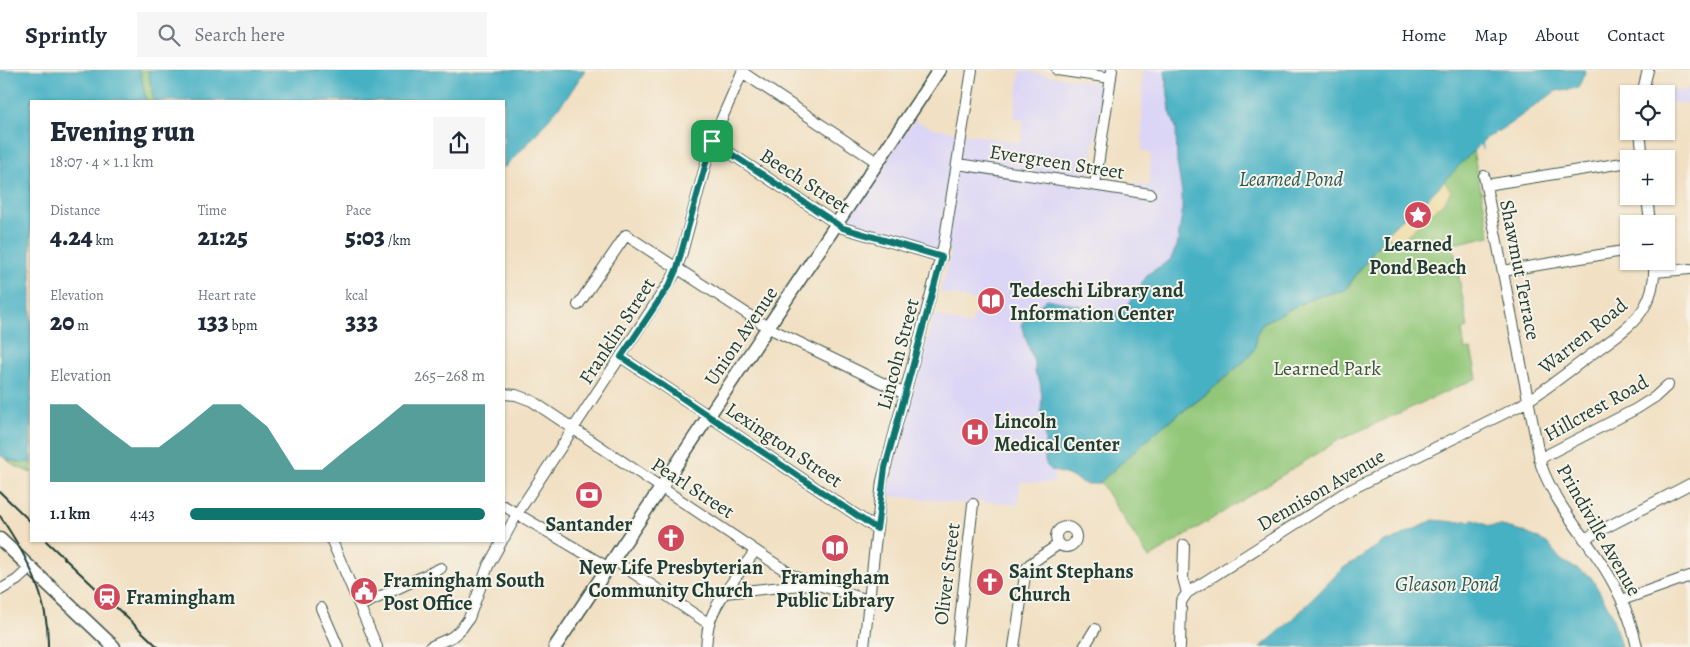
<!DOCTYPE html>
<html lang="en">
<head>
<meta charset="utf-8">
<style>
  body { margin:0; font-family:Alegreya,serif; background:#f6f6f7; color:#1f2937; height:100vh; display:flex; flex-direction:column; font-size:19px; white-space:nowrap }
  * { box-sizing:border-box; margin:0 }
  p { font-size:16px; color:#747a83 }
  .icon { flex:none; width:28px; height:28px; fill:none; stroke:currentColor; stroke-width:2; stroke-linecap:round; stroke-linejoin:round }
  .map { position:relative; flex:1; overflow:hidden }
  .drawer { position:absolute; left:30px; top:30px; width:475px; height:442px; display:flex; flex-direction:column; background:#fff; border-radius:0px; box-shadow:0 1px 4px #0004 }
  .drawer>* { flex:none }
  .tools { position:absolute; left:1620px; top:15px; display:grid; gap:10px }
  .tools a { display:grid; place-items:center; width:55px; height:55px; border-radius:0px; background:#fff; box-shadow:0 1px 4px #0004; font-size:25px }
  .pin { position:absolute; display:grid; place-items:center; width:42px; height:42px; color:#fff; margin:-21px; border-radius:10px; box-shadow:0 2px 8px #0006 }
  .round { display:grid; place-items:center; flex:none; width:52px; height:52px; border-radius:0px; background:#f6f6f7 }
  .headline { display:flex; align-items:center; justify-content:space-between; height:85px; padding:0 20px }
  h1 { font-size:28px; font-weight:800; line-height:38px }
  .figures { display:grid; grid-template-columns:repeat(3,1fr); gap:8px; height:85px; padding:5px 20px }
  .figures div { display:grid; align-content:center }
  .figures b { font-size:25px; font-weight:800 }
  .figures small { font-size:14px; font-weight:400 }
  .figures p { font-size:14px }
  .chart { height:140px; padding:10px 20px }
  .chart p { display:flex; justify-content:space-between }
  .chart svg { width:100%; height:90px; margin-top:5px; fill:#0f766e; opacity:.7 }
  ul { padding:0 20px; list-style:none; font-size:16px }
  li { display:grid; grid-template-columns:80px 60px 1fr; align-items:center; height:38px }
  li i { height:12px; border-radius:6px; background:#0f766e }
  header { display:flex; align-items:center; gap:30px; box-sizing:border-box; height:70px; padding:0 25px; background:#fff; border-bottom:1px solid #e0e1e3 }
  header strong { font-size:24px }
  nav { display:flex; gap:28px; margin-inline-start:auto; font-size:18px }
  .search { width:350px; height:45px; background:#f6f6f7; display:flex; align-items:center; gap:12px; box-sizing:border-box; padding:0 18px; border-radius:0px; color:#747a83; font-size:19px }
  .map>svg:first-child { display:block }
  .built { fill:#dcd6f6 }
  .green { fill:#92c779; stroke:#588256 }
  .sand { fill:#eeda9e; stroke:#868c69 }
  .water { fill:#46b1c4; stroke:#32777c }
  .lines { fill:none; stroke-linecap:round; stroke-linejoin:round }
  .stream { stroke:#46b1c4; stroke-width:2 }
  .minor-casing { stroke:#3e5549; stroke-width:12 }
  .major-casing { stroke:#3e5549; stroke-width:15 }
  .minor { stroke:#fff; stroke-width:10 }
  .major { stroke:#fff; stroke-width:12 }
  .rail { stroke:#1f3d34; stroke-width:2 }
  .route-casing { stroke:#fff; stroke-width:10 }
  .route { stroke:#0f766e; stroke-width:6 }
  .labels { text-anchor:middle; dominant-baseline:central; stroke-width:4; stroke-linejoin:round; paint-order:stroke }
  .street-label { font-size:20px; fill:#1f3d34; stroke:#f7f3e8 }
  .poi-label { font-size:20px; font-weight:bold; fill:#1f3d34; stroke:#f7f3e8; text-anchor:start }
  .park-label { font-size:20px; fill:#365942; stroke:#f7f3e8 }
  .water-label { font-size:21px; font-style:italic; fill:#295a58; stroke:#f7f3e8 }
</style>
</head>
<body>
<header>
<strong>Sprintly</strong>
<div class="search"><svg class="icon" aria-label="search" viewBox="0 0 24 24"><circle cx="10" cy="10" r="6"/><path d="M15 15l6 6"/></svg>Search here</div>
<nav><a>Home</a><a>Map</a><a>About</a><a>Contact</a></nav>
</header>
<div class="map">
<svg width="1690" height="577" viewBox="0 0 1690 577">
  <rect width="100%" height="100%" fill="#f7f3e8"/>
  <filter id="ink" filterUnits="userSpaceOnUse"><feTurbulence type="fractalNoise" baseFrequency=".02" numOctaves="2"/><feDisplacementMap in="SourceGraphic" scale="10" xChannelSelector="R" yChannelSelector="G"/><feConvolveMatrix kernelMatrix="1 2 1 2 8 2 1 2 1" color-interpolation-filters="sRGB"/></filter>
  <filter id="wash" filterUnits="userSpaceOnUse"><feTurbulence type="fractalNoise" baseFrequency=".0096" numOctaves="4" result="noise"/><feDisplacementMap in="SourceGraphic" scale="20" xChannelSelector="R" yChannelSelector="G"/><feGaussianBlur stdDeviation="1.12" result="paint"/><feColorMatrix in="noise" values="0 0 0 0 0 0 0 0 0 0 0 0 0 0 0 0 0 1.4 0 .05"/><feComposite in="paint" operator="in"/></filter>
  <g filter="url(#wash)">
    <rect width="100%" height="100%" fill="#f1e0c3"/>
    <path class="built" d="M1142,0H1165L1168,13L1170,41L1176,58L1177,92L1182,123V144L1177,176L1170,190L1148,204L1133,230L1118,242L1113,244L1096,239L1059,232L1049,229L1042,232L1022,252L1021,255L1035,295V303L1040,312L1049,380L1055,404L1054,413L1020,412L1018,435L978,431L966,434L889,426L892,402L934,245L971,255L978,231L940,222L951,183L854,156L851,153L850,146L914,50L933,58L1021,73L1023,50L1014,48L1020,1L1098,13L1101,15L1103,18L1089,107L1149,116L1151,83L1142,81Z
      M1690,16V34L1666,32V24H1650L1651,17L1684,21Z"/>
    <path class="green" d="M140,0H148L154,31H146Z
      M1473,81L1490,166L1453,174L1468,258L1462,260L1465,280L1471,279L1477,308L1339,370L1149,488L1100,412L1164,355L1198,331L1226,308L1253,282L1256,265L1263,253L1314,227L1340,222L1348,217L1385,165L1437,119Z
      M7,390L23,393L31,392V403L13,395Z"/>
    <path class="sand" d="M1444,111L1451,121L1443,133L1394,177L1389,167L1385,165C1404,146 1426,131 1444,111Z"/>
    <path class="water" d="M0,0H140L146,30L31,31V392C22,394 7,391 0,385Z
      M148,0H585L568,26L530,71L504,98V31H154Z
      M1165,0H1586L1578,18L1556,21L1504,58L1485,69L1428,128L1408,143L1385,165L1345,220L1314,227L1263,253L1256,265L1255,278L1248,288L1202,327L1164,355L1100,412L1097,414H1085L1068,405L1051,400L1047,396L1045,390V368L1041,340L1042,327L1040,312L1035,303V295L1021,255L1026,247L1047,229L1096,239L1114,244L1129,234L1148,204L1170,190L1177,176L1182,144V123L1177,92L1176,58L1170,41Z
      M1433,450L1456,452L1474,450L1489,456H1502L1522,461L1547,473L1561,490L1591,507L1611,542L1621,577H1261L1290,552L1342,499L1385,471H1391Z"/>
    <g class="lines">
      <path class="stream" d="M1481,72L1483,79"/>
    </g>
  </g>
  <g filter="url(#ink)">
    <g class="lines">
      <g class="minor-casing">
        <path id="minor" d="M1057,0L1111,8
          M742,2L877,92
          M1642,24L1648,0
          M1640,61L1643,89
          M712,71L843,158L942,187
          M958,94L1150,124
          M1484,106L1541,395C1555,434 1584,465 1605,499C1620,523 1631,549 1637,577
          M1095,115L1112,0
          M1486,115L1629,92
          M1647,126L1650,154
          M1503,201L1629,180
          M1654,202L1690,199
          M578,235L626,165L769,258L905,324
          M621,287L877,459
          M504,324L516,325L532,331L792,505L811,513L869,530
          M1539,389L1636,339L1655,327L1668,315
          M504,436L609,498
          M1056 467a10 10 0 1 1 20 0a10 10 0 1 1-20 0Z
          M504,468L517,444L674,205L681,186L712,71L743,0
          M1584,469L1690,414
          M332,471L377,577
          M1184,475L1183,508L1187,523
          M614,490L709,554
          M0,520L17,510L30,498
          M725,523L810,514
          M1622,530L1690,506
          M360,536L441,498
          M321,538L338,577
          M430,577L452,567L462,558L469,548L488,496L502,471
          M706,577C707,569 707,561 709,554C716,529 741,502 755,481
          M864,577L882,411L944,174L972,0
          M957,577L973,434
          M1014,577L1026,499L1030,494L1059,474
          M1084,577L1095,559
          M1180,577L1181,532L1187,523L1344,423L1519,336C1543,322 1565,304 1588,287C1607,272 1633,258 1645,236C1653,222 1655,206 1654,191"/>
      </g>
      <g class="major-casing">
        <path id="major" d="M0,469L114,577
          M555,577L939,0"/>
      </g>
      <use href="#minor" class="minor"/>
      <use href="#major" class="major"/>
      <path class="rail" d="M0,422L31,452
        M0,446C27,486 49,528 48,577
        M46,471L158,577"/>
    </g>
  </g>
  <g class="lines" filter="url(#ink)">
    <g class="route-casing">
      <path id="route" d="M712,71L843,158L942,187L885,398L877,459L621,287L670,214L677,198Z"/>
    </g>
    <use href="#route" class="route"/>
  </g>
  <defs>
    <g id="sight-disc" transform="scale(1.4375)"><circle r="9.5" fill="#d1495b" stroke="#f7f3e8"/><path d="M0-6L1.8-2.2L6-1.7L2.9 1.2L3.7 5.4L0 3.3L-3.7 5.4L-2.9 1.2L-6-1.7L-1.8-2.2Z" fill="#fff"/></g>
    <g id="library-disc" transform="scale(1.4375)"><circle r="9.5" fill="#d1495b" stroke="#f7f3e8"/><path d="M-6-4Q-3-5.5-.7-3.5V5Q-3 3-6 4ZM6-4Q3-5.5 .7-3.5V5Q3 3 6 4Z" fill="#fff"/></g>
    <g id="hospital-disc" transform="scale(1.4375)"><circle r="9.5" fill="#d1495b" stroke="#f7f3e8"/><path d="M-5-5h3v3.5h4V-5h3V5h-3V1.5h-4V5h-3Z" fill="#fff"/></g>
    <g id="bank-disc" transform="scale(1.4375)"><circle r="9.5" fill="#d1495b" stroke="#f7f3e8"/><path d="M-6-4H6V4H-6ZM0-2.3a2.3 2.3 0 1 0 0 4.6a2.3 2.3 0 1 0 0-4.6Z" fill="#fff"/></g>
    <g id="church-disc" transform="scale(1.4375)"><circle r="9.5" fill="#d1495b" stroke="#f7f3e8"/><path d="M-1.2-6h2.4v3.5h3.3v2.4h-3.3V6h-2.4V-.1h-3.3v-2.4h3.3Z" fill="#fff"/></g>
    <g id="civic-disc" transform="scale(1.4375)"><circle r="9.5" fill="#d1495b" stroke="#f7f3e8"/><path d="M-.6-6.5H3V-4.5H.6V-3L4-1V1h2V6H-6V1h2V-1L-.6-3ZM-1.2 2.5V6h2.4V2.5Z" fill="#fff"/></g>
    <g id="station-disc" transform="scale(1.4375)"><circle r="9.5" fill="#d1495b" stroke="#f7f3e8"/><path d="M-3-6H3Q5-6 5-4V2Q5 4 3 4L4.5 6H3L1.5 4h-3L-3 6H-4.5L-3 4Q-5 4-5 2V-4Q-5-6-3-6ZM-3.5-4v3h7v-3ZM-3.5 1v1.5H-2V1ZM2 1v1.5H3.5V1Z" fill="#fff"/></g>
  </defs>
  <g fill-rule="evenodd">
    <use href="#sight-disc" x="1418" y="145"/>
    <use href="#library-disc" x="991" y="231"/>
    <use href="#hospital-disc" x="975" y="362"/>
    <use href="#bank-disc" x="589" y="425"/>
    <use href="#church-disc" x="671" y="468"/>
    <use href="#library-disc" x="835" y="478"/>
    <use href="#church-disc" x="990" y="512"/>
    <use href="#civic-disc" x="364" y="521"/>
    <use href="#station-disc" x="107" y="527"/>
  </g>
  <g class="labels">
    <g class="street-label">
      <text transform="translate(1057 92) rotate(9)">Evergreen Street</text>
      <text transform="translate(805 111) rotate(33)">Beech Street</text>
      <text transform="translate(1520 200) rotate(79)">Shawmut Terrace</text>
      <text transform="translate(617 261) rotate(-57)">Franklin Street</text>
      <text transform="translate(741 266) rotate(-56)">Union Avenue</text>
      <text transform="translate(1583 266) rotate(-39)">Warren Road</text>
      <text transform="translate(898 284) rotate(-75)">Lincoln Street</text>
      <text transform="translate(1596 338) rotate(-29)">Hillcrest Road</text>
      <text transform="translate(784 375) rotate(34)">Lexington Street</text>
      <text transform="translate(693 418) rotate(33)">Pearl Street</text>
      <text transform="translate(1321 420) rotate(-30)">Dennison Avenue</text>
      <text transform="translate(1599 460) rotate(60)">Prindiville Avenue</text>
      <text transform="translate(947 504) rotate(-83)">Oliver Street</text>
    </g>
    <g class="poi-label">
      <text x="1418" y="174" text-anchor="middle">Learned<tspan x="1418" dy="23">Pond Beach</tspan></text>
      <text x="1010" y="220">Tedeschi Library and<tspan x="1010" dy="23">Information Center</tspan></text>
      <text x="994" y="351">Lincoln<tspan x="994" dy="23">Medical Center</tspan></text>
      <text x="589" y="454" text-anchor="middle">Santander</text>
      <text x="671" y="497" text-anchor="middle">New Life Presbyterian<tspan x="671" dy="23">Community Church</tspan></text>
      <text x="1009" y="501">Saint Stephans<tspan x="1009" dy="23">Church</tspan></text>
      <text x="835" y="507" text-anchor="middle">Framingham<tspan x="835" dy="23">Public Library</tspan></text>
      <text x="383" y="510">Framingham South<tspan x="383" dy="23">Post Office</tspan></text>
      <text x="126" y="527">Framingham</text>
    </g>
    <g class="park-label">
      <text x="1327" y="298">Learned Park</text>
    </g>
    <g class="water-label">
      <text x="1291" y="109">Learned Pond</text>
      <text x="1447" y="514">Gleason Pond</text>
    </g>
  </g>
</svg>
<div class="tools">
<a><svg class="icon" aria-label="locate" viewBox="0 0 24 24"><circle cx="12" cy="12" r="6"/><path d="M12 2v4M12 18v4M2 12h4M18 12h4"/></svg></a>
<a>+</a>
<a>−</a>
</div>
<div class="pin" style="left:712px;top:71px;background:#1e9e55"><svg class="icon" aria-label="arrive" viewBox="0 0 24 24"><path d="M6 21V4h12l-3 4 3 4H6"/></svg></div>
<section class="drawer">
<div class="headline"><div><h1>Evening run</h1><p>18:07 · 4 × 1.1 km</p></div><a class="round"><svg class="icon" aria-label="share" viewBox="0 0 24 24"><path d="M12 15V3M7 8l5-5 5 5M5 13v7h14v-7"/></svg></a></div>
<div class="figures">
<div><p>Distance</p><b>4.24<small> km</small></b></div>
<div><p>Time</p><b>21:25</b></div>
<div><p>Pace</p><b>5:03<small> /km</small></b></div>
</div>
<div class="figures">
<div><p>Elevation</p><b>20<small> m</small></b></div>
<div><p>Heart rate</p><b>133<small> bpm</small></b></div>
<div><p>kcal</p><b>333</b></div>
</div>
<div class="chart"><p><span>Elevation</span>265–268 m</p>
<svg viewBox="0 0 160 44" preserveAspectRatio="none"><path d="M0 44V6L10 6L20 17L30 27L40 27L50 17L60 6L70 6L80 17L90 38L100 38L110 27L120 17L130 6L140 6L150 6L160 6V44z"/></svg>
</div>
<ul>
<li><b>1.1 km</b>4:43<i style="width:100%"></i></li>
</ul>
</section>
</div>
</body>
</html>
